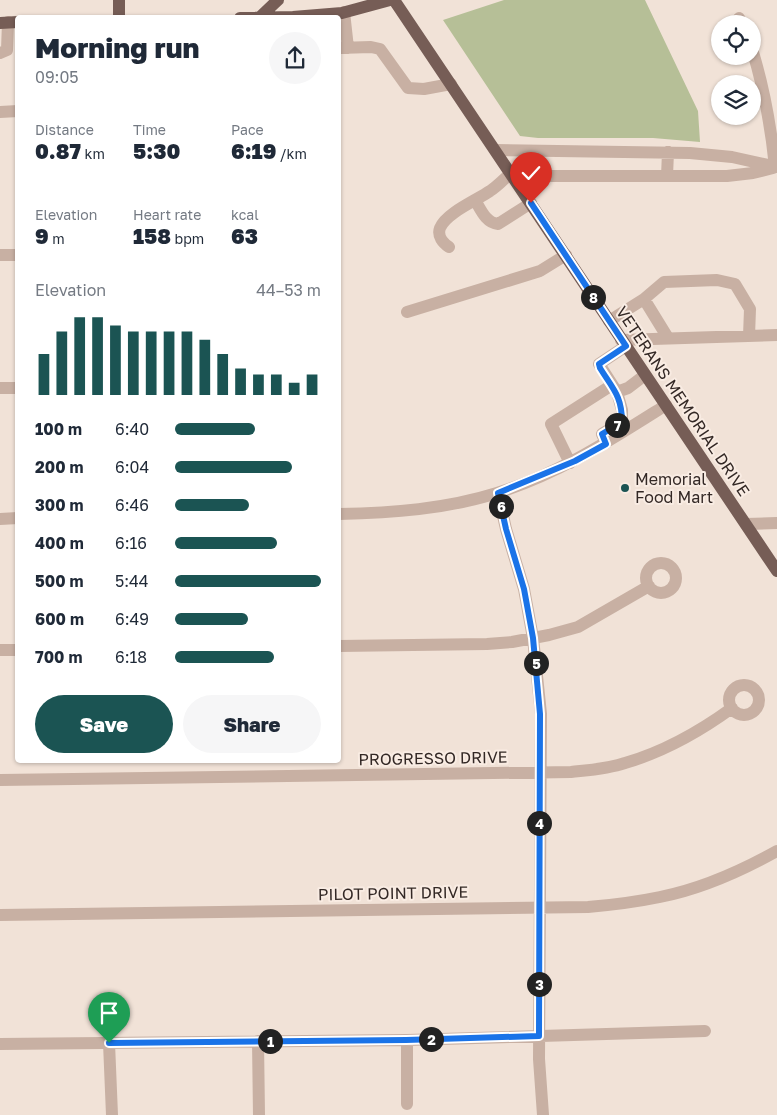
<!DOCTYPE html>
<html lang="en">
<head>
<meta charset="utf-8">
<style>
  body { margin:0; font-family:"Golos Text",sans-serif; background:#f6f6f7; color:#1f2937; height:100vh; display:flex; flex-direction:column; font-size:19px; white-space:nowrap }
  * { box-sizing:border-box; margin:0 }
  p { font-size:16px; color:#747a83 }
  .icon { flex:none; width:28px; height:28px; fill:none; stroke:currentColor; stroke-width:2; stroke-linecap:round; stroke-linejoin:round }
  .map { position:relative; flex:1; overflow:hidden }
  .panel { position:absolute; left:15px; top:15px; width:326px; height:748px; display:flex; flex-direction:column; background:#fff; border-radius:5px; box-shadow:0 1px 4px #0004 }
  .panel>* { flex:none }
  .tools { position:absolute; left:711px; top:15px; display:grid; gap:10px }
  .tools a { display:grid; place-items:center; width:50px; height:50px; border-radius:50%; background:#fff; box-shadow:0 1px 4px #0004; font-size:25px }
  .pin { position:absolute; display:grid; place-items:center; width:42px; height:42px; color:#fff; margin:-51px -21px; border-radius:50% 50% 50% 0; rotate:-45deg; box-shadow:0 0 5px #0007 }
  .pin .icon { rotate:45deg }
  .km { position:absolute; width:25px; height:25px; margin:-12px; border-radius:50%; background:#222; color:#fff; font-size:14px; line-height:25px; text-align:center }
  .round { display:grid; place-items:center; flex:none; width:52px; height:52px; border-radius:26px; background:#f6f6f7 }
  .summary { display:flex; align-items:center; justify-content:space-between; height:85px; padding:0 20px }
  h1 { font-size:28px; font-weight:800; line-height:38px }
  .stats { display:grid; grid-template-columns:repeat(3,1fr); gap:8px; height:85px; padding:5px 20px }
  .stats div { display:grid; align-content:center }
  .stats b { font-size:21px; font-weight:800 }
  .stats small { font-size:14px; font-weight:400 }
  .stats p { font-size:14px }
  .chart { height:140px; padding:10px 20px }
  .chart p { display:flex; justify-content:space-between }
  .chart svg { width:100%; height:90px; margin-top:5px; stroke:#1b5453; stroke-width:6 }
  .button { display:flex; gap:10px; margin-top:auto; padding:10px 20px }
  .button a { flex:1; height:58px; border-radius:30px; background:#1b5453; color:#fff; font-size:20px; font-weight:800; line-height:58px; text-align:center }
  .button a+a { background:#f6f6f7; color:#1f2937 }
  ul { padding:0 20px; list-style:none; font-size:16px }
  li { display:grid; grid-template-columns:80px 60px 1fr; align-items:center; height:38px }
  li i { height:12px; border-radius:6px; background:#1b5453 }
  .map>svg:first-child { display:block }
  .green { fill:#b6bf97 }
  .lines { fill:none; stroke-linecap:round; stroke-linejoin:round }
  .minor { stroke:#c8b0a3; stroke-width:12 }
  .major { stroke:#765d56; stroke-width:12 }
  .route-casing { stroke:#fff; stroke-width:10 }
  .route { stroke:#1a73e8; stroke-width:6 }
  .poi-dot { fill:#1b5453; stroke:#f9ece3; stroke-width:2 }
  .labels { text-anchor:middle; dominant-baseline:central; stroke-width:4; stroke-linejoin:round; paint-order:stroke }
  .street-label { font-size:16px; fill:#332825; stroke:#f9ece3 }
  .poi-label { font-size:16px; fill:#332825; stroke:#f9ece3; text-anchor:start }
</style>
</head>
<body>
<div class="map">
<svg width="777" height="1115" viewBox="0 0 777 1115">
  <rect width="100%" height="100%" fill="#f1e2d7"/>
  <path class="green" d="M504,0H645L698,111L700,142L653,138H538L520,136L443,20Z"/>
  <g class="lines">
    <path class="minor" d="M344,12L348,48
      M739,18L742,24
      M339,48L371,47L380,49L408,88L424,89L451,84
      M752,49C764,88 771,127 775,167
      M0,53L7,50L8,22
      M0,112L18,111
      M496,150L690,153L732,157L777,167
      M513,176H727L753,173L773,168
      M667,176L668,152
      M475,200C481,210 486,223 498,224L531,203
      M449,247C443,243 437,236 440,228C446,213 477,200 490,191C498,186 504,179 511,173
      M0,255H18
      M644,299L664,282L717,280L735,284L750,309L749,336
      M407,312L540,271L566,255
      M609,321L644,299L668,338
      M621,340L777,335
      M626,346L599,364L617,392L628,388L645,375
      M0,388H18
      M606,443L602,434L622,422V410L617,392
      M570,463L551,424L612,385
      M498,493L506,529L524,589L533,638L541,714L539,1059L543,1115
      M339,514C392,513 446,509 497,493C559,474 612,439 666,405
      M0,519L18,518
      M746,524L777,523
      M646 578a15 15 0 1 1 30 0a15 15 0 1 1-30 0Z
      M339,646L487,644L512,642L549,635L578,627L649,586
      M0,650H18
      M729 700a15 15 0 1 1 30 0a15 15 0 1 1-30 0Z
      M0,780L571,772C589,770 607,769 625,763C663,752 699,732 732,708
      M0,915L588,907C612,905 636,902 660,897C701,889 741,871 777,851
      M407,1040V1104
      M258,1041L259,1115
      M109,1043L112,1115
      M0,1044L407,1040L705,1031"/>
    <path class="major" d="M119,0V18
      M394,0L777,571
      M260,17L278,0
      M240,18L293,17L342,13L390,0
      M0,23L18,22"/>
  </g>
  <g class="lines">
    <g class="route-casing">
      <path id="route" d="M109,1043L406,1040L539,1036L540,714L533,638L524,589L506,529L498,493L575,461L606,444L602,434L622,422C622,396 613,389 600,368L599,364L626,346L531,203"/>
    </g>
    <use href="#route" class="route"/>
  </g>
  <circle class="poi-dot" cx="625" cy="488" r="5"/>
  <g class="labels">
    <g class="street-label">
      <text transform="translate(683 401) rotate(56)">VETERANS MEMORIAL DRIVE</text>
      <text transform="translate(433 758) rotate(-1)">PROGRESSO DRIVE</text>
      <text transform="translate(393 893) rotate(-1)">PILOT POINT DRIVE</text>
    </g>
    <g class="poi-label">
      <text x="635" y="479">Memorial<tspan x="635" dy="18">Food Mart</tspan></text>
    </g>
  </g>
</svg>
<div class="tools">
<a><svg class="icon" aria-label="locate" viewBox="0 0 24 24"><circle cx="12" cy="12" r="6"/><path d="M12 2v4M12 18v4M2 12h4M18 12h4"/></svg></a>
<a><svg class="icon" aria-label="layers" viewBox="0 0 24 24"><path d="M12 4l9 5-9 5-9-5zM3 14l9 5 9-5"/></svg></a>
</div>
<div class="pin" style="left:109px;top:1043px;background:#1e9e55"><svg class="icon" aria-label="arrive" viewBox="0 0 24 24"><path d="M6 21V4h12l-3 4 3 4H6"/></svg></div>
<div class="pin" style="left:531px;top:203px;background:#d93025"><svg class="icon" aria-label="check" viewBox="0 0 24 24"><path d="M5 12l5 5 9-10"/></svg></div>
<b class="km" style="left:270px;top:1041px">1</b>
<b class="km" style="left:431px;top:1039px">2</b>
<b class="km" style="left:539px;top:984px">3</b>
<b class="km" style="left:539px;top:823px">4</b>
<b class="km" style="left:536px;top:663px">5</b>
<b class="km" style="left:501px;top:506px">6</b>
<b class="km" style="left:617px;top:425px">7</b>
<b class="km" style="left:593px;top:297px">8</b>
<section class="panel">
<div class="summary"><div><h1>Morning run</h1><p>09:05</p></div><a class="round"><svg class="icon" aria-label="share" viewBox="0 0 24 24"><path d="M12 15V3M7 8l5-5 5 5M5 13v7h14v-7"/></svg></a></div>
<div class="stats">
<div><p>Distance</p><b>0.87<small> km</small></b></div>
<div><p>Time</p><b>5:30</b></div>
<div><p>Pace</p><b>6:19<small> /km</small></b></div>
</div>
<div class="stats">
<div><p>Elevation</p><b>9<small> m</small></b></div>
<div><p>Heart rate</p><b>158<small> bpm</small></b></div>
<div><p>kcal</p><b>63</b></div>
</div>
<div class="chart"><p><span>Elevation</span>44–53 m</p>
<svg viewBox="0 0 160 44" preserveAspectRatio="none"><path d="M5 44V24M15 44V13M25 44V6M35 44V6M45 44V10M55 44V13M65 44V13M75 44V13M85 44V13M95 44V17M105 44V24M115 44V31M125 44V34M135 44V34M145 44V38M155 44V34"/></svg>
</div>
<ul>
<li><b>100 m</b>6:40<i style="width:55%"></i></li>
<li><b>200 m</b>6:04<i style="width:80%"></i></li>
<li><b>300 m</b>6:46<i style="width:51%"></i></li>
<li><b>400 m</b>6:16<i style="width:70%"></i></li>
<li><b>500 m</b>5:44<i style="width:100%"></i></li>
<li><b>600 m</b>6:49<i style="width:50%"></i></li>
<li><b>700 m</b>6:18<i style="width:68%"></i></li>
</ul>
<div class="button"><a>Save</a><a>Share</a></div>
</section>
</div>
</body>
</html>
